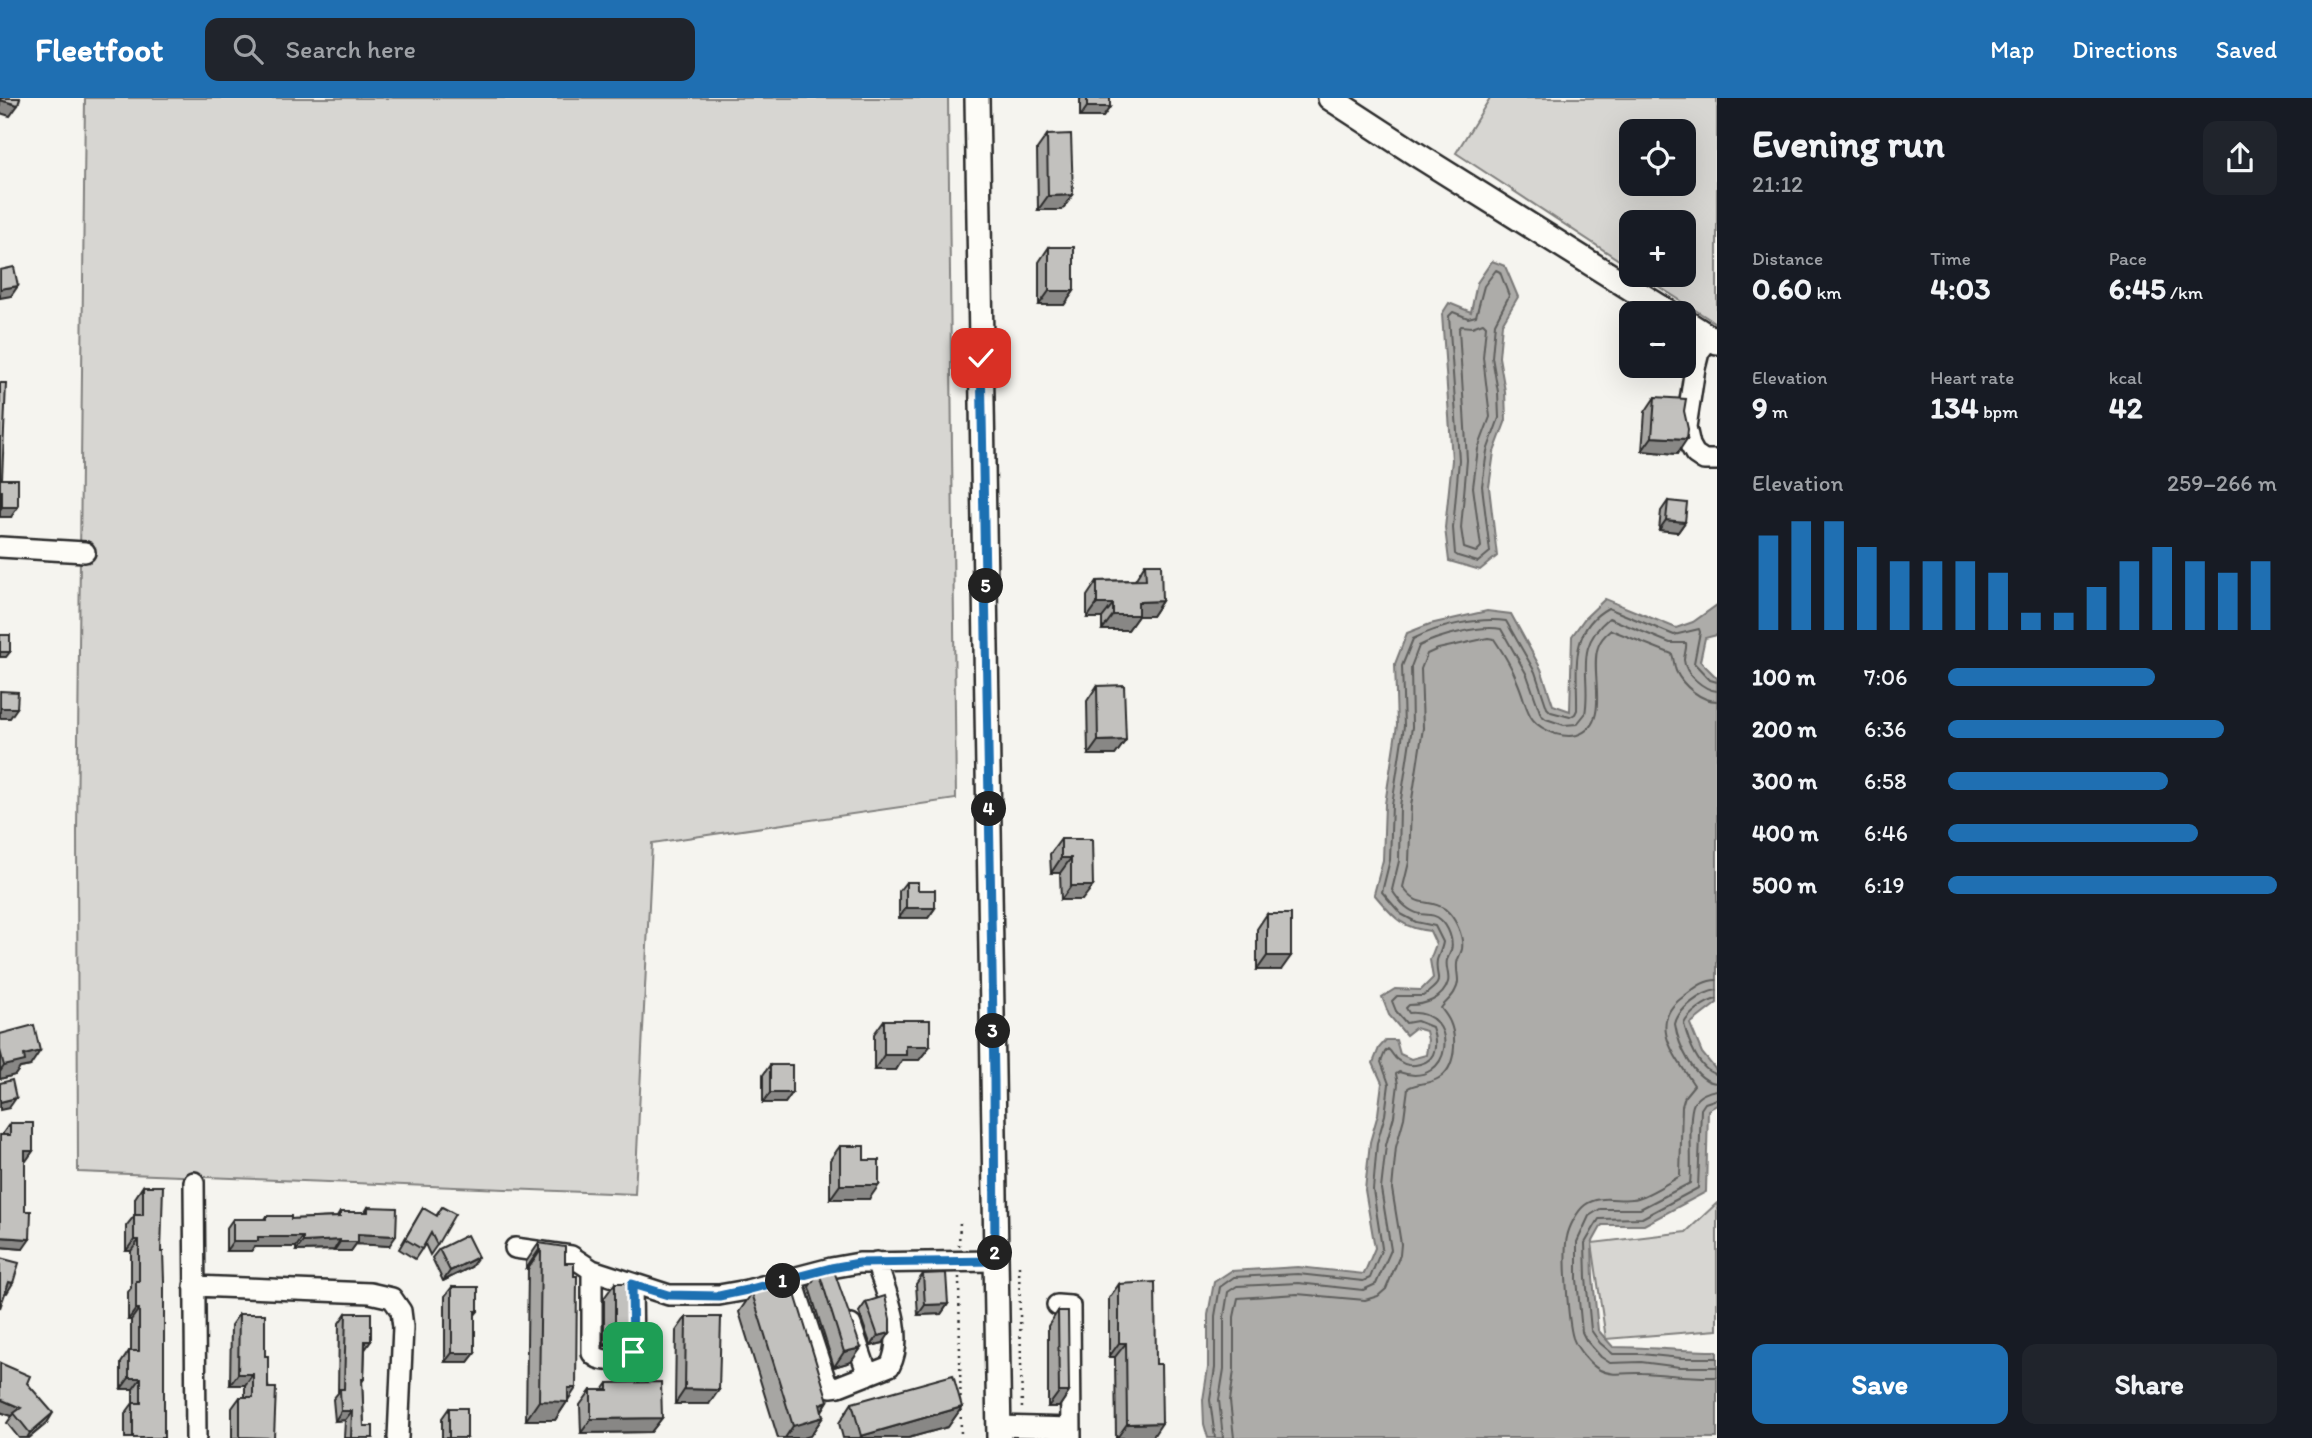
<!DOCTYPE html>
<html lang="en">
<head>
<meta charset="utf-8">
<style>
  body { margin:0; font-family:Itim,sans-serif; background:#20242c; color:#f1f3f6; height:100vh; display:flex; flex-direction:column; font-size:26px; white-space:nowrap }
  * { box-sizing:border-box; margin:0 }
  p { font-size:23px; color:#9ea1a6 }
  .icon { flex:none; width:38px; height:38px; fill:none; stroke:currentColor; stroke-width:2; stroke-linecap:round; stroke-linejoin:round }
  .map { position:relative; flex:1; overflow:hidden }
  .panel { display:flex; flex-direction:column; background:#171b24; width:595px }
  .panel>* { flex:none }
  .fabs { position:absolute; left:1619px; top:21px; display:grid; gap:14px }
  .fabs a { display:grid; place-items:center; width:77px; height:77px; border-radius:14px; background:#171b24; box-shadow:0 7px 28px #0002; font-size:35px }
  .pin { position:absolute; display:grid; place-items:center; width:60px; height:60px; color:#fff; margin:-30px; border-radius:14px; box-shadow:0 4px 10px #0006 }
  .km { position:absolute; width:35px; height:35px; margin:-18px; border-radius:50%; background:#222; color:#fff; font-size:19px; line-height:35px; text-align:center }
  .round { display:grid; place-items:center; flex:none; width:74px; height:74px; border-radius:14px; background:#20242c }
  .overview { display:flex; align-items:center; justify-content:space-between; height:119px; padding:0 35px }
  h1 { font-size:38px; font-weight:700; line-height:52px }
  .metrics { display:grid; grid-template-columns:repeat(3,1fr); gap:10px; height:119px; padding:7px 35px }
  .metrics div { display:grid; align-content:center }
  .metrics b { font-size:30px; font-weight:700 }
  .metrics small { font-size:19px; font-weight:400 }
  .metrics p { font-size:19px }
  .chart { height:196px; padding:14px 35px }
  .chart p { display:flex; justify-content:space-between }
  .chart svg { width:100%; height:126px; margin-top:7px; stroke:#1f6fb2; stroke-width:6 }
  .button { display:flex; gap:14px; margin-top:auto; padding:14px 35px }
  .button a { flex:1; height:80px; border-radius:14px; background:#1f6fb2; color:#fff; font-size:28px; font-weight:700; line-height:80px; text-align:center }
  .button a+a { background:#20242c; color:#f1f3f6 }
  ul { padding:0 35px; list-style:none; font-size:23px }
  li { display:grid; grid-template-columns:112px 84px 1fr; align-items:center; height:52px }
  li i { height:18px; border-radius:9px; background:#1f6fb2 }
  header { display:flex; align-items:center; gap:42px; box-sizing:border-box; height:98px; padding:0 35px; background:#1f6fb2; color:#fff }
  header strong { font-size:33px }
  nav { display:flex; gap:38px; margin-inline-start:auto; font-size:24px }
  .search { width:490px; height:63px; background:#20242c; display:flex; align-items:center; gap:18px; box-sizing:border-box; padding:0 24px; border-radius:14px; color:#9ea1a6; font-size:26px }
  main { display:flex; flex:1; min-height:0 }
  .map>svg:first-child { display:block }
  .green { fill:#d7d6d2; stroke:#81807e; stroke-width:2; fill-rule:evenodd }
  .water { fill:#adaca9; stroke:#797877; stroke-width:2 }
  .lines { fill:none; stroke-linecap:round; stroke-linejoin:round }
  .shore { stroke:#5f5f5d; stroke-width:2 }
  .minor-casing { stroke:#2b2b2b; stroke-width:24 }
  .major-casing { stroke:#2b2b2b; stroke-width:28 }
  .path { stroke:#2b2b2b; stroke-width:2.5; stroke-dasharray:2 5; stroke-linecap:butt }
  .minor { stroke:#fdfcf7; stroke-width:19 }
  .major { stroke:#fdfcf7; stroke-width:23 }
  .wall { fill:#a7a6a3; stroke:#2b2b2b; stroke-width:2 }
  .shaded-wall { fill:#888785; stroke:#2b2b2b; stroke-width:2 }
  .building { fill:#c2c1be; stroke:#2b2b2b; stroke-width:2 }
  .route-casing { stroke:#fff; stroke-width:14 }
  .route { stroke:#1f6fb2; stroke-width:9 }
</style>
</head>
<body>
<header>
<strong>Fleetfoot</strong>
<div class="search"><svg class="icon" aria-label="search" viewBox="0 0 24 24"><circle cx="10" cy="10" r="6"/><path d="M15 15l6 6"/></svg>Search here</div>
<nav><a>Map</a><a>Directions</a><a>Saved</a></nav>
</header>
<main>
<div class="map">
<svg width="1717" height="1340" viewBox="0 0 1717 1340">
  <rect width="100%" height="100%" fill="#f5f4ef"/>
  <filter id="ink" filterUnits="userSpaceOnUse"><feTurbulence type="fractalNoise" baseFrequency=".0143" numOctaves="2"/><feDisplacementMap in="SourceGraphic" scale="14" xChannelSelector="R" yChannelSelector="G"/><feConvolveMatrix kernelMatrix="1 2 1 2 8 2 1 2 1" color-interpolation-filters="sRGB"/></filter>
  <g filter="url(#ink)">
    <path class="green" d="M85,0H948L956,701L652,745L635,1096L78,1074L77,734Z
      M1490,0H1717V226L1641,177H1684V124H1631V170L1456,55ZM1684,33V86H1631V33Z
      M1717,1105V1232L1606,1241L1592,1145L1686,1134Z"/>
    <path class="water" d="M1492,163L1505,168L1518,199L1502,226L1499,259L1505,293L1506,322L1494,354L1489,389L1497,458L1480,472L1449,463L1445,430L1452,362L1442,216L1449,205L1471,214L1477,185Z
      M1605,501L1676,530L1693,524L1717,507V537L1705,540L1700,563L1717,580V905L1690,926L1702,955L1717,973V1007L1708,1012L1706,1094L1644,1127H1602L1592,1145L1593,1180L1598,1232L1613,1249C1648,1249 1682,1253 1717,1253V1340H1208L1204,1326L1203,1302L1208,1270V1217L1214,1184L1231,1173L1298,1169L1364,1176L1375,1150L1365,1092L1370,1044L1378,1016L1382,985L1373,965L1379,950L1386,942H1396L1400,956L1411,961L1426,957L1428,942L1426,933L1415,930L1406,937L1389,917L1382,899L1395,891L1421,892L1433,880L1430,862L1436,846L1430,833C1400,830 1393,818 1374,796L1383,762L1385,706L1397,627L1395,566L1407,535L1430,526L1487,513L1511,516L1541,571L1553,607L1570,613L1572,538L1585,520Z"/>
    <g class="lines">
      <path class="shore" d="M1496,172L1500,174L1509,198L1495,225L1492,259L1498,294L1499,320L1487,353L1482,388L1490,454L1478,464L1458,458L1455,456L1453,430L1459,362L1449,218L1453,214L1468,220L1476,218L1484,188Z
        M1483,225L1486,228L1483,259L1490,319L1478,351L1473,389L1481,449L1476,454L1464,450L1461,430L1467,362L1459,231L1461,228L1472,229Z
        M1717,882C1703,882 1694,891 1683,899C1646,925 1676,959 1694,987L1685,998L1682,1008L1680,1078C1670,1084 1649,1097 1638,1100C1621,1105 1601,1095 1585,1107C1577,1113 1569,1129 1567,1139C1563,1155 1568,1224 1573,1240C1577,1251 1590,1267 1600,1272C1613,1279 1629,1274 1642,1275C1667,1276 1692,1280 1717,1279
        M1717,892C1702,894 1678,911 1675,926C1678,946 1694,984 1717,985
        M1717,901C1706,903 1688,916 1684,926C1688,942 1699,974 1717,976
        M1717,992C1709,993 1698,997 1694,1005C1687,1019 1693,1066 1690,1085L1640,1111H1600L1589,1118L1577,1144V1181L1582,1234L1586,1242L1601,1259L1610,1265L1641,1264L1680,1269H1717
        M1717,1001L1705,1005L1701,1011L1698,1090L1642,1120L1599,1121L1585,1145L1586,1180L1591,1232L1600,1245L1613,1256H1641L1681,1260H1717
        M1215,1340L1210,1302L1215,1270V1218L1220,1189L1234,1179L1298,1176L1363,1183L1370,1180L1382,1150L1373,1092L1377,1045L1385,1017L1389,986L1381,964L1385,954L1388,951C1393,955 1393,960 1399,963C1406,968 1412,968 1420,966C1438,962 1437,944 1432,929L1417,923L1406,925L1396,913L1392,903L1397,898H1423C1448,880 1434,883 1437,862C1439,856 1442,851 1443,844L1435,828L1416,824L1401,816L1382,794L1390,762L1392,707L1404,628L1402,568L1413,541C1437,528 1479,519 1506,523L1535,574L1547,610L1551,614L1570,619L1575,616L1577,612C1578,573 1568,532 1608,510L1674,537L1699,531L1700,534L1694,565L1710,582L1717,584
        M1223,1340L1219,1302L1224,1271V1219L1228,1194L1237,1188L1298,1185L1363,1192L1376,1186L1391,1152L1381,1091L1386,1047L1394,1018L1398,986L1396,976L1399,974C1453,993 1462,911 1409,915L1406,910L1409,907C1424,907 1443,902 1448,884C1450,877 1445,869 1447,862C1448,859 1450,856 1451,852C1454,843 1448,828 1441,822C1435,816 1428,817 1420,816C1407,813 1398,802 1392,792L1399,763L1400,708L1412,629L1411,569L1419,548C1438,538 1480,527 1501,531L1527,577L1541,617L1546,621L1564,627L1577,626L1585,616C1592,577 1572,551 1609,520L1670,545H1686C1687,551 1684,556 1684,562C1685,576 1704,592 1717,593
        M1234,1340L1230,1303L1234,1272V1219L1238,1200L1297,1196L1365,1202L1378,1198L1386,1191L1400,1157L1401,1146L1392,1091L1396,1049L1404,1020L1408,990C1417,985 1430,986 1439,980C1456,970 1457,940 1450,924C1448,919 1444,914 1441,910C1445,904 1452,900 1455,893C1461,883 1456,876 1457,866C1457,861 1461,856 1462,851C1464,838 1455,819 1445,811C1428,799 1418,812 1403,789L1409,764L1411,708L1423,630L1421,571L1427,556L1438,551L1488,540L1494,541C1502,553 1512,569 1517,583C1529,610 1524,625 1556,636C1563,638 1570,639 1577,637C1612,626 1589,574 1598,549C1600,542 1606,536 1611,532L1672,556C1674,561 1674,568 1676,573C1683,588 1701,603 1717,603"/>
      <g class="minor-casing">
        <path id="minor" d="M1710,240L1699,254L1695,270L1686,329L1690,347L1695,356L1704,362H1717
          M0,449L85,454
          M194,1084L196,1340
          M515,1150L571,1158L592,1172L669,1197H719L747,1192L831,1170L859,1165L995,1163
          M592,1172V1255C599,1265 619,1263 631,1260L633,1254L632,1186
          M792,1180L826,1284L831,1289L839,1288L890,1268C906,1236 886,1195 876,1164
          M194,1188L370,1195L392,1200L401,1213L403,1229L398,1340
          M1057,1207L1070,1208L1071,1340
          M851,1227L868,1277
          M999,1328L1071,1330"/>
      </g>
      <g class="major-casing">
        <path id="major" d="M977,0L999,1340
          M1330,0L1416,56L1670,215
          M1684,223L1717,244"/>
      </g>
      <path class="path" d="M959,1148L960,1123
        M1019,1168L1022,1311
        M959,1179L961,1340"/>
      <use href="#minor" class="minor"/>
      <use href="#major" class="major"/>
    </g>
    <path class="wall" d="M1080,0H1110V9L1103,19H1080Z
      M1047,37L1062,112H1038L1037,51Z
      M1049,149L1074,193L1064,207H1039V164Z
      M0,285L2,381L11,419H0Z
      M1655,299L1684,313L1677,356L1642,353L1645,314Z
      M1668,403L1685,424L1678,434L1659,432L1661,413Z
      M1145,466L1162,503L1152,518H1138L1128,532H1102V520H1087V498L1097,483L1135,482Z
      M1097,588L1126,642L1115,657H1088L1087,603Z
      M1061,741H1092L1082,802H1061L1060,775H1051L1050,756Z
      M906,784L918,792L935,810L928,820H899V793Z
      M1267,816L1281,872H1257V831Z
      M884,922L930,948L919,962H902L896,972H874V936Z
      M0,936L30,968L20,970L15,977L0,981Z
      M770,967L792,995L785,1005H763V977Z
      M10,1025L33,1053L25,1063L23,1151L0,1149V1037H3V1035Z
      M840,1048L864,1062L869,1101H830V1062Z
      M143,1088L161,1154L164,1340H125V1316L133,1305V1291H121V1265L129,1253H131V1222H128V1194L131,1190V1153H126V1128L135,1117V1100Z
      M368,1109L389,1148L356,1146L351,1153H334V1152L296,1153V1149H255L251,1153H226V1131L233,1121H264L266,1118L291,1121L337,1119L340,1114H365Z
      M442,1109L437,1147L430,1157L425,1146L415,1161L399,1151L423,1110L436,1118Z
      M539,1145L568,1302L555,1322H526L528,1171H526V1164Z
      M439,1151L471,1169L443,1183L432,1160Z
      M819,1174L861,1250L851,1264L834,1269L809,1189Z
      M923,1176L948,1206L941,1216L918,1217L916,1186Z
      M615,1185L621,1248H604V1200Z
      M1119,1186L1152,1340H1116L1115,1259H1109V1200Z
      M452,1189L478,1213L475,1217V1255L468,1264H445V1198Z
      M752,1195L828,1303L822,1313L823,1319L810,1338L803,1340H778L739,1214Z
      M866,1204L883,1245L871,1248L859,1214Z
      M1058,1213L1069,1294L1059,1309H1048V1228Z
      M346,1215L365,1251L364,1281L362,1284L364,1328L373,1340H344L345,1322L335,1323L333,1301L338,1295L339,1225Z
      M239,1216L265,1258L274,1340H232V1310L240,1299H245V1287H230L231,1227Z
      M686,1219L709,1306H675L676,1233Z
      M0,1265L27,1285L47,1325L29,1340H19L7,1325L12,1318L0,1314Z
      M608,1285L662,1320L651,1334L581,1335L580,1307L591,1292H603Z
      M852,1305L962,1309L948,1329L908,1340H843L839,1325Z
      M449,1310L467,1340H442V1320Z"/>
    <path class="shaded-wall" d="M0,2L18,7L10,18L0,15Z
      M1087,9H1110L1103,19H1080Z
      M1073,97L1062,112H1038L1048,98Z
      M18,188L11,198L0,200V191Z
      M1049,193H1074L1064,207H1039Z
      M1652,339L1687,341L1677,356L1642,353Z
      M2,409H18L11,419H0V412Z
      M1666,422L1685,424L1678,434L1659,432Z
      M1162,503L1152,518H1138L1128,532H1102L1113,517L1138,504Z
      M1097,506H1113L1102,520H1087Z
      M0,554H10L6,559H0Z
      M0,610H17L10,620H0Z
      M1126,642L1115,657H1088L1098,643Z
      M1061,760H1071L1060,775H1051Z
      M1071,788H1093L1082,802H1061Z
      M906,810H935L928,820H899Z
      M1267,858H1291L1281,872H1257Z
      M906,948H930L919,962H902L896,972H874L884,957Z
      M40,953L30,968L20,970L15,977L0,981V974L4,968L24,957Z
      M770,995H792L785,1005H763Z
      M16,1000L9,1010L0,1012V1004Z
      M25,1053H33L26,1063H18Z
      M840,1087H879L869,1101H830Z
      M358,1136L396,1138L389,1148L356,1146L351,1153H334L340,1144Z
      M0,1139L30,1141L23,1151L0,1149Z
      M258,1139H303L296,1149H255L251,1153H226L233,1143Z
      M134,1142H139L131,1153H126Z
      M340,1142L334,1152L296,1153L303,1144Z
      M539,1152H541L528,1171H526Z
      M478,1159L471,1169L443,1183L450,1173Z
      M9,1184L13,1185L7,1195L2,1194Z
      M948,1206L941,1216L918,1217L925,1207Z
      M136,1211H139L131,1222H128Z
      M615,1233H631L621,1248H604Z
      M890,1235L883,1245L871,1248L878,1238Z
      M365,1243H371L364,1253Z
      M1119,1245H1126L1115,1259H1109Z
      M861,1250L851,1264L834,1269L844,1254Z
      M452,1255H475L468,1264H445Z
      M238,1276H253L245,1287H230Z
      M129,1280H141L133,1291H121Z
      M568,1290H576L555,1322H526L539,1303Z
      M685,1291L719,1292L709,1306H675Z
      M1059,1294H1069L1059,1309H1048Z
      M0,1301L21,1310L12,1318L0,1314Z
      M828,1303L816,1321L823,1319L810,1338L803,1340H785L793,1328L820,1306Z
      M962,1309L948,1329L908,1340H860L861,1338Z
      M341,1313H352L345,1322L335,1323Z
      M53,1315L47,1325L29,1340H27L30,1335Z
      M662,1320L651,1334L581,1335L591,1321Z
      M1162,1325L1152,1340H1117L1127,1326Z"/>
    <path class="building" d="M0,0H20L18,7L0,2Z
      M1087,0H1110V9H1087Z
      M1071,36L1073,97L1048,98L1047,37Z
      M1049,149H1074V193H1049Z
      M14,169L18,188L0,191V172Z
      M0,285H6L2,381H18V409H2V393H0Z
      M1655,299L1686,301L1684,313L1688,331L1687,341L1652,339Z
      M1668,403L1687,405L1685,424L1666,422Z
      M1145,466H1161L1162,503L1138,504V517H1113V506H1097V483L1146,482Z
      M0,537H10V554H0Z
      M1124,587L1126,642L1098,643L1097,588Z
      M0,593L18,594L17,610H0Z
      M1061,741H1092L1093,788H1071V760H1061Z
      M906,784H918V792H935V810H906Z
      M1267,816H1291V858H1267Z
      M884,922H930V948H906V957H884Z
      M34,927L40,953L24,957L25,963L4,968L0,952V936Z
      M770,967H792V995H770Z
      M12,982L16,1000L0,1004V985Z
      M10,1025H33V1053H25V1113H31L30,1141L0,1139V1037H10Z
      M840,1048H864V1062H879V1087H840Z
      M143,1088H163L161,1154H163L164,1183V1340H133V1305H141V1280H129V1253H139V1211H136V1183H139V1142H134V1117H143Z
      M368,1109L397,1110L396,1138L358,1136V1144H340V1142L303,1144V1139H258V1143H233V1121H266V1118H291V1121L340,1119V1114H368Z
      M442,1109L455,1116L437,1147L431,1135L422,1151L405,1141L423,1110L437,1118Z
      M467,1137L478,1159L450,1173L439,1151Z
      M539,1145L565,1149V1165H574V1178H577L576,1290H568V1304L539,1303L541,1152H539Z
      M0,1160L19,1165L13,1185L9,1184L0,1210Z
      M833,1170L861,1250L844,1254L819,1174Z
      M946,1175L948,1206L925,1207L923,1176Z
      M791,1183L828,1303L820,1306L823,1319L793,1328L752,1195Z
      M1155,1184L1156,1266H1161L1162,1325L1127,1326L1126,1245H1119V1186Z
      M615,1185H630L631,1233H615Z
      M452,1189H478V1213H475V1255H452Z
      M885,1198L890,1221V1235L878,1238L866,1204Z
      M1058,1213H1068L1069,1294H1059Z
      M346,1215H371V1243H365L364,1281H362L364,1328H373V1340H351L352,1313H341L340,1291H344Z
      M239,1216H265V1258H268V1290H276L274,1340L240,1339V1299H253V1276H238Z
      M686,1219H721L719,1292L685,1291Z
      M0,1265L30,1278L27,1285L53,1315L30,1335L14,1315L21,1310L0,1301Z
      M953,1277L962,1309L861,1338L852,1305Z
      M661,1284L662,1320L591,1321V1292H608V1285Z
      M449,1310H467V1340H449Z"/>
  </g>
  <g class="lines" filter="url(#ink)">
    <g class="route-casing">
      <path id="route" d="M633,1254L632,1186L668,1197L719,1198L747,1192L831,1170L859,1165L995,1163L994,982L981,260"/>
    </g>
    <use href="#route" class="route"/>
  </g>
</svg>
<div class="fabs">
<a><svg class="icon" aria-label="locate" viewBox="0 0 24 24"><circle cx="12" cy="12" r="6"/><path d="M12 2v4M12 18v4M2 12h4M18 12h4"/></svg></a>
<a>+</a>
<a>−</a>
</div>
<div class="pin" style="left:633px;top:1254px;background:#1e9e55"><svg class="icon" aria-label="arrive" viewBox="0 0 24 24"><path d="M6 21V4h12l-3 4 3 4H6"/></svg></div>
<div class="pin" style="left:981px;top:260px;background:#d93025"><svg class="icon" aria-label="check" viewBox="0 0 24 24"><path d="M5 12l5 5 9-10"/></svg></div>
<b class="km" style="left:783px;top:1183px">1</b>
<b class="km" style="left:995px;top:1155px">2</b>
<b class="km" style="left:993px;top:933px">3</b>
<b class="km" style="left:989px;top:711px">4</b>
<b class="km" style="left:986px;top:488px">5</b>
</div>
<section class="panel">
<div class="overview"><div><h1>Evening run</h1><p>21:12</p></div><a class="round"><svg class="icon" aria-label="share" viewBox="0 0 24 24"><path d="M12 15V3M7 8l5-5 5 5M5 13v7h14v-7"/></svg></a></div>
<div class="metrics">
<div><p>Distance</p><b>0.60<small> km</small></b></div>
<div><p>Time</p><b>4:03</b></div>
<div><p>Pace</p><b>6:45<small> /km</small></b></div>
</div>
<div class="metrics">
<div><p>Elevation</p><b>9<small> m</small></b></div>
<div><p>Heart rate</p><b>134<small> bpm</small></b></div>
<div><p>kcal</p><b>42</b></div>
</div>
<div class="chart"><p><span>Elevation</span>259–266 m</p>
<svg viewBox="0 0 160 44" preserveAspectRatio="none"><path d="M5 44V11M15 44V6M25 44V6M35 44V15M45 44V20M55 44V20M65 44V20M75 44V24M85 44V38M95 44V38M105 44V29M115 44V20M125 44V15M135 44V20M145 44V24M155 44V20"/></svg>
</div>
<ul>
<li><b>100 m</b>7:06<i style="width:63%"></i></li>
<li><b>200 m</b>6:36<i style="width:84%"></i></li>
<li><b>300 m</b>6:58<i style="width:67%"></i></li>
<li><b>400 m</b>6:46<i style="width:76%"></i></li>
<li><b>500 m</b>6:19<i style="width:100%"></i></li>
</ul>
<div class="button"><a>Save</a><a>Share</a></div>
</section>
</main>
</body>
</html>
